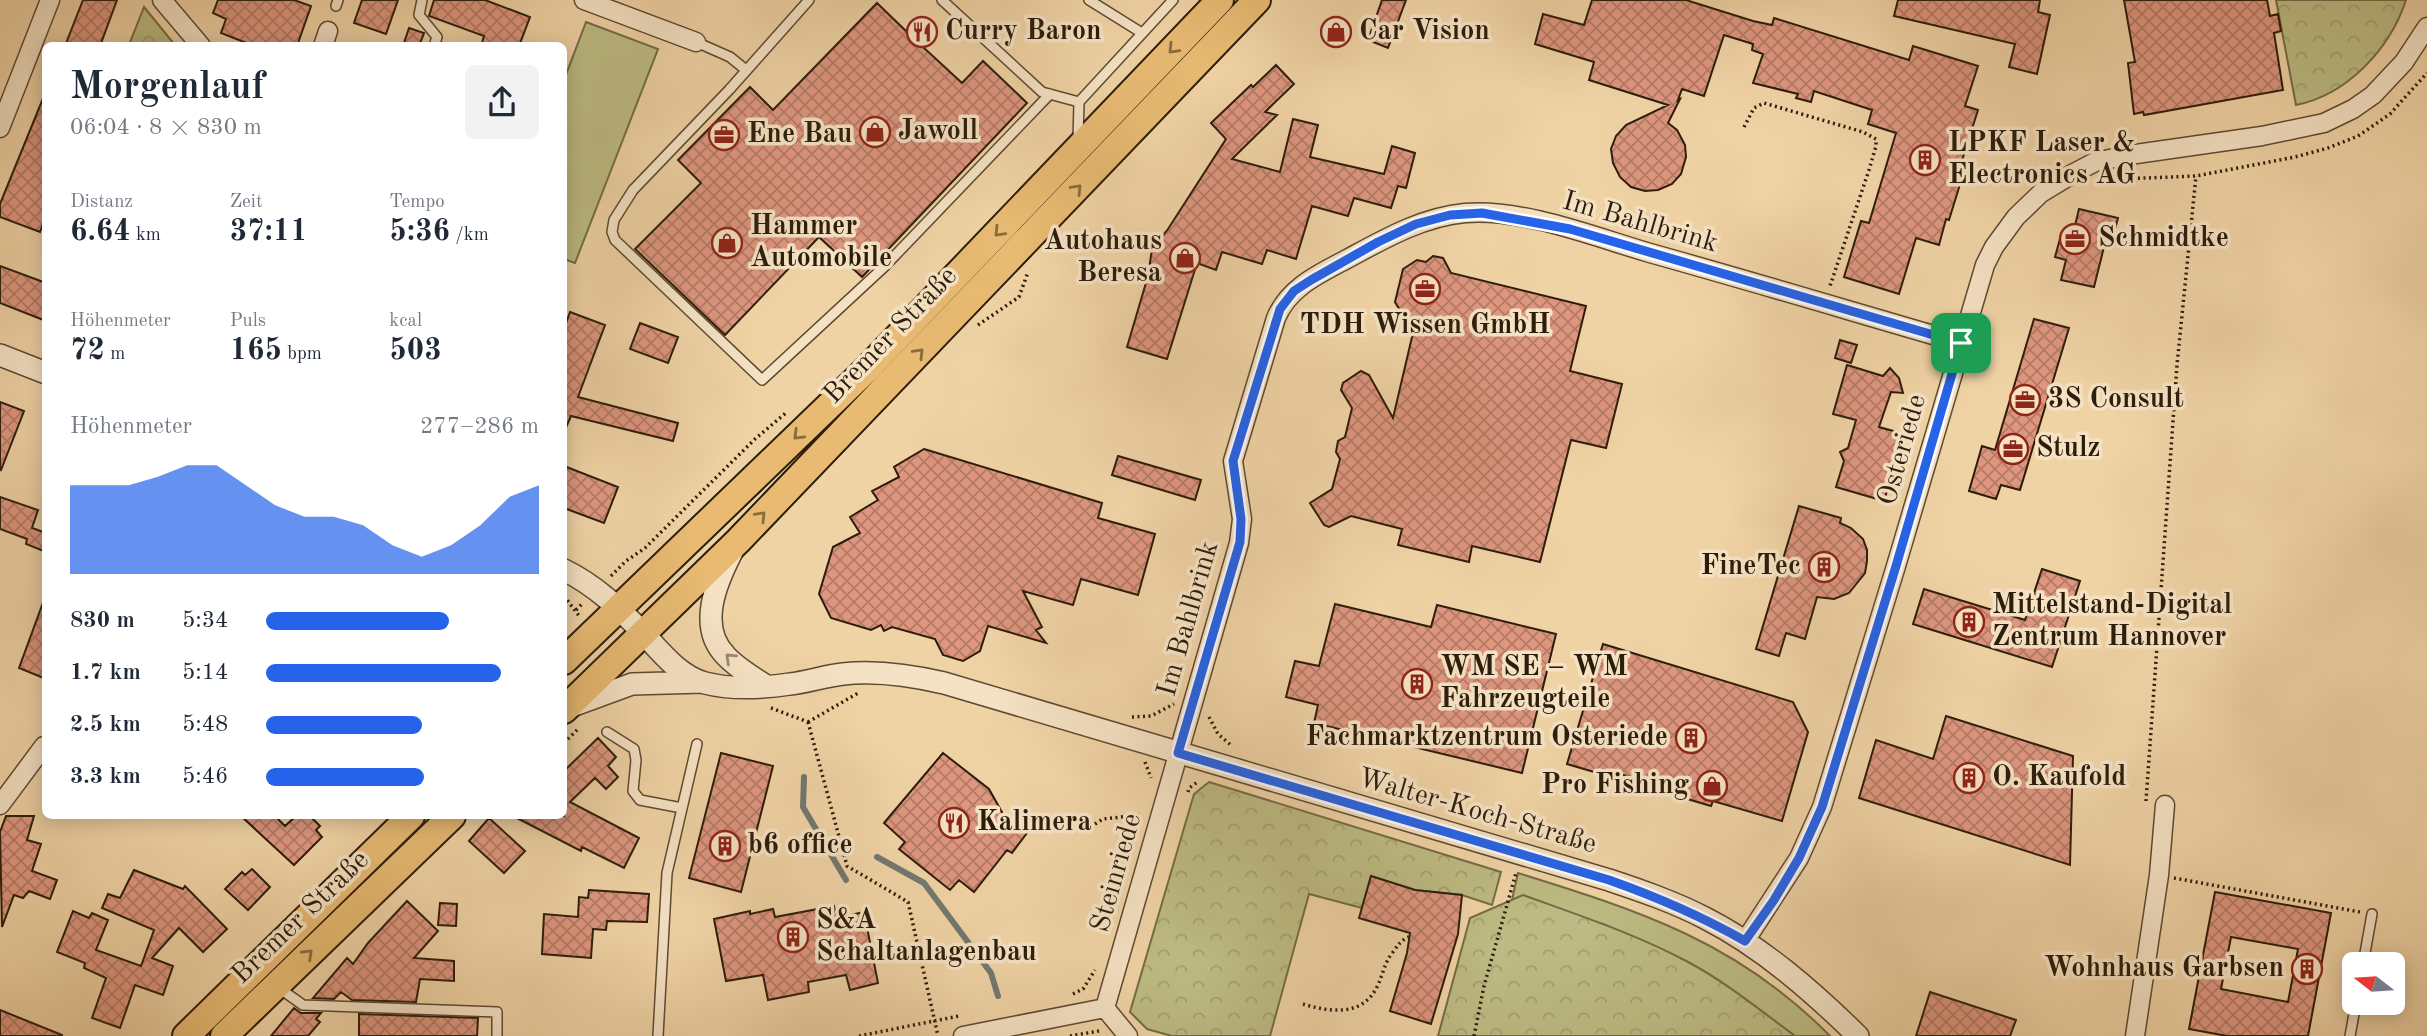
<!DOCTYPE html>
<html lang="de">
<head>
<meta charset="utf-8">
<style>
  body { margin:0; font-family:"Old Standard TT",serif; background:#f2f2f3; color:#1f2937; height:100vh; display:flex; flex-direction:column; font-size:26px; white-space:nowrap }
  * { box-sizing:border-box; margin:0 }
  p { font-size:23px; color:#747a83 }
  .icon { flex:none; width:38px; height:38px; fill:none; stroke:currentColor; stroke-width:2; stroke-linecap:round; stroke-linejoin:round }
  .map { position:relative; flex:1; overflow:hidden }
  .side { position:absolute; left:42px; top:42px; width:525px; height:777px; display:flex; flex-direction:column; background:#fff; border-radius:10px; box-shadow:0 4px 18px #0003 }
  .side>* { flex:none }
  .needle { width:46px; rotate:287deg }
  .buttons { position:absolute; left:2342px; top:952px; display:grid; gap:14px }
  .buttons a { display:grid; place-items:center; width:63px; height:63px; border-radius:10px; background:#fff; box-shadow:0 4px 18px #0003; font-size:35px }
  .pin { position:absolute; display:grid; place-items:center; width:60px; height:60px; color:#fff; margin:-30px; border-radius:14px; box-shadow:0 4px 10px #0006 }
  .round { display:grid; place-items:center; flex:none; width:74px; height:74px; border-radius:10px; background:#f2f2f3 }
  .overview { display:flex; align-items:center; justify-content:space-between; height:119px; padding:0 28px }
  h1 { font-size:38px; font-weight:600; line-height:52px }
  .stats { display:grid; grid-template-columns:repeat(3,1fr); gap:10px; height:119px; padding:7px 28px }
  .stats div { display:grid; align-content:center }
  .stats b { font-size:30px; font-weight:600 }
  .stats small { font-size:19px; font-weight:400 }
  .stats p { font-size:19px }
  .chart { height:196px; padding:14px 28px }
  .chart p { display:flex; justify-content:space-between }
  .chart svg { width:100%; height:126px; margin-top:7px; fill:#2563eb; opacity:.7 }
  ul { padding:0 28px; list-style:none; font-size:23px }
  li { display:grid; grid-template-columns:112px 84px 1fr; align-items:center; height:52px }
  li i { height:18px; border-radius:9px; background:#2563eb }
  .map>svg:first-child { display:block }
  .grass { fill:#bdbb83; stroke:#746c47; stroke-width:2 }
  .forest { fill:url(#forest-crowns); stroke:#746c47; stroke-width:2 }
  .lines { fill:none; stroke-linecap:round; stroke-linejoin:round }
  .stream { stroke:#727870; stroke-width:6 }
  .building { fill:url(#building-cross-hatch); stroke:#2c1d0b; stroke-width:2; fill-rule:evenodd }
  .service-casing { stroke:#5d4a32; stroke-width:12 }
  .minor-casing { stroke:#5d4a32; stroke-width:21 }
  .tertiary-casing { stroke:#5d4a32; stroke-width:24 }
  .primary-casing { stroke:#2c1d0b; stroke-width:30 }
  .path { stroke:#2c1d0b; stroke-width:3.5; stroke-dasharray:2 3.5; stroke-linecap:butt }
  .service { stroke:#f5e2c4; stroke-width:9 }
  .minor { stroke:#f5e2c4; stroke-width:18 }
  .tertiary { stroke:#f5e2c4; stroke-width:21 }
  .primary { stroke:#e8ba72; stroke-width:26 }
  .oneway { stroke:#8a6c3e }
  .oneway2 { stroke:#9b8971 }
  .route-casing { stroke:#fff; stroke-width:14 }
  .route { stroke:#2563eb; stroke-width:9 }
  .labels { text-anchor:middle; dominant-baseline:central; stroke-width:7; stroke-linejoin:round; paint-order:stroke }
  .poi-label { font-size:28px; font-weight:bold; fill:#2c1d0b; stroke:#f5e2c4; text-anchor:start }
  .street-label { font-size:28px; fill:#2c1d0b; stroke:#f5e2c4 }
</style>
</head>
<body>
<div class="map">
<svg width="2427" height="1036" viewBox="0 0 2427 1036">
  <defs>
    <pattern id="forest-crowns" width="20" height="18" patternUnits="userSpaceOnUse" patternTransform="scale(1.75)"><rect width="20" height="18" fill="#bdbb83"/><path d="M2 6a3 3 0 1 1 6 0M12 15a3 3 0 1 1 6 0" fill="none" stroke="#a3a070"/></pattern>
    <pattern id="building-cross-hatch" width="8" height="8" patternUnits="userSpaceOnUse" patternTransform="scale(1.75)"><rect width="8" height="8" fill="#de967f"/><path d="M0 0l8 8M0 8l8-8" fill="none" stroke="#b47a66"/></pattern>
  </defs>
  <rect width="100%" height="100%" fill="#f0d3a5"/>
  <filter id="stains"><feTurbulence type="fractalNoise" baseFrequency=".00286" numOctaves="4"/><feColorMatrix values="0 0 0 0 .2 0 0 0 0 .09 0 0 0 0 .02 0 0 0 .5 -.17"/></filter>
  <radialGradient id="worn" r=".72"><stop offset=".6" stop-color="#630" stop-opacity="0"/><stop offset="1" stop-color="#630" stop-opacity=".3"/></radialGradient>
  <path class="grass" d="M586,22L658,49L575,263L564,259V80Z
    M1518,873C1640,911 1738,942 1830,1036H1795L1731,989L1688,962L1603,924L1512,900Z"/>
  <path class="forest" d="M2276,0H2406C2390,49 2347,95 2296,105Z
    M144,7L175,45H129Z
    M1209,782L1501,872L1492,905L1462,895L1415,890L1371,876L1362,908L1309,894L1270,1036H1172L1147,1029L1130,1012L1194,794Z
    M1523,895C1578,915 1636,934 1688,962C1726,982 1761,1011 1795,1036H1438L1470,918Z"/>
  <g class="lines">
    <path class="stream" d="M804,777L803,807L846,880
      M877,857L924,883L991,973L998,996"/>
  </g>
  <path class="building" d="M83,0H117L100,46H65Z
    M218,0H294L311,6L297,46H254L221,33L226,19L213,13Z
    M362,0H398L386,34L354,23Z
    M434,0H485L530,17L519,46H481L484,36L429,16Z
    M1382,0H1406L1388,48L1368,40Z
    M1592,0H1686L1753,21L1772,25L1774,18L1909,60L1913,46L1978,66L1965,106L1978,110L1960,167L1965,168L1949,220L1946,219L1939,245L1916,238L1899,294L1844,277L1861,221L1869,223L1896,133L1868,124L1872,110L1814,91L1811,102L1796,98L1798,94L1753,83L1763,54L1752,50L1753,44L1724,35L1704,96L1682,89L1678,100L1680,99L1668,123L1677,130L1685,145L1686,157L1681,174L1672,184L1658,190L1645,191L1631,187L1620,177L1613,163L1611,149L1616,136L1626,125L1668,105L1589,80L1594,62L1535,44L1543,14L1584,25Z
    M1898,0H2040L2038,12L2050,15L2037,74L2009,67L2015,44L1894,16Z
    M2124,0H2267L2270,16L2278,14L2281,31L2274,33L2283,90L2144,115L2143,112L2134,114L2128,63L2135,62Z
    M877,3L907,32L920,19L935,34L923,47L962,83L983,61L1027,103L862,277L819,237L725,335L635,249L701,183L678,160L750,87L773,110Z
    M409,28L424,33L419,46H403Z
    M1276,65L1294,84L1265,112L1277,115L1232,159L1280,172L1293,119L1318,125L1310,157L1384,174L1392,146L1415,153L1406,188L1398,186L1391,208L1354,198L1348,216L1312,206L1296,259L1267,250L1262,264L1222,252L1216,270L1197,263L1167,359L1127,347L1148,276L1152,249L1168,229L1226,139L1211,123L1251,85L1253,87Z
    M44,96L46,216L40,232L0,217V204Z
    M2079,209L2118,218L2112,240L2106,239L2094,287L2061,280L2066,260L2055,257L2061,235L2072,238Z
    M1433,256L1443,258L1451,273L1586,306L1570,371L1622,384L1606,448L1571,440L1540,562L1472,546L1469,562L1398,545L1402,529L1351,516L1329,527L1324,525L1310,503L1332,489L1340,459L1336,452L1338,441L1345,437L1352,408L1341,390L1343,383L1361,371L1369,375L1393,418L1416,320L1404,317L1395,302L1403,269L1417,260L1426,262Z
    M0,266L46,283V321L0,303Z
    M570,312L605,325L578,397L678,423L673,441L571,416L564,432V329Z
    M2034,319L2069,328L2020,490L2001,485L1996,499L1969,491L1982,446L1995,450Z
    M640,323L678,337L668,363L630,349Z
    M1840,340L1857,345L1851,363L1835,358Z
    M1847,365L1883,376L1890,368L1899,378L1903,393L1891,392L1879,427L1904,434L1884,501L1836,487L1844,461L1840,452L1848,448L1856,420L1833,414Z
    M0,402L24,411L1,470L0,469Z
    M924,449L1102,503L1098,518L1155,534L1138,595L1081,579L1073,605L1023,591L1042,627L1036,630L1046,643L988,626L980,651L963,661L943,655L935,639L892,627L884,631L881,625L871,630L831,618L819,594L833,547L860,533L850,517L878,500L872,491L899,477L894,467Z
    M1118,456L1201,480L1195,500L1112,475Z
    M564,466L618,487L604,523L564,508Z
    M0,497L38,510L32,528L46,533V552L26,544L27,539L0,529Z
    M1799,506L1841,518L1840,523L1851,528L1863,539L1867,550V561L1865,573L1849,593L1834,599L1817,597L1805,639L1786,633L1779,656L1756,649Z
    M2042,569L2080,581L2052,667L1913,624L1924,589L2025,620Z
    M44,600L46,601V679L19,668Z
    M1335,604L1431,627L1437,605L1556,634L1522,773L1314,723L1318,705L1286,697L1295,661L1319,666Z
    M1603,644L1793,702L1808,732L1782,821L1713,801L1711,806L1694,801L1681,797L1682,792L1603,769L1601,774L1567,764Z
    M1946,716L2073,756L2070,865L1859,798L1876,740L1933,759Z
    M598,738L616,757L608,766L618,777L606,789L595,778L570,802L639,838L624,868L582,847L581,851L513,816H564V771Z
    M721,753L773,766L741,892L689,878Z
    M943,753L989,789L1008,823L1014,816L1027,825L1023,830L1027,833L1012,853L1007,850L974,892L959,880L950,890L899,849L905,842L884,823Z
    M6,816H34L27,840L41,844L32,871L57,880L50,899L29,891L23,898L14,895L2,927L0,832Z
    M241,816H275L285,826L296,816H310L320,826L316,830L322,837L294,865Z
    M489,818L525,851L504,873L469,841Z
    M252,869L270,887L248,910L225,889L242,872L245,875Z
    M134,870L183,889L185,886L227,929L203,952L179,928L152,958L173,966L163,995L135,985L120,1028L92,1018L106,978L84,968L85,963L57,952L73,911L89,918L92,913L108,920L96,950L141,966L154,930L102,908L108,894L120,898Z
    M1371,876L1415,890L1462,895L1458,934L1431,1024L1390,1011L1407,953L1410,933L1359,918Z
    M589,890L649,894L647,922L607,921L606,930L593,929L591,958L542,954L544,914L578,917L579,897L588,898Z
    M2215,892L2331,913L2308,1036H2227L2189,1029ZM2231,937L2298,949L2288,1002L2221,989Z
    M407,901L438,931L414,958L454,961V981L420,979L416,1002L352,1000L341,992L334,999L313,998L347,958L353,964L368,943Z
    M440,903L457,904L456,926L438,925Z
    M834,906L837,918L864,912L878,983L850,990L846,975L808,982L809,992L768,1000L763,975L726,981L714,919L750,911V914L773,909L775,917Z
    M1930,992L2016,1020L2010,1036H1916Z
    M294,1008L301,1013H321L316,1019L320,1022L308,1036H271Z
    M0,1010L62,1035V1036H0Z
    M359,1014L478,1018L477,1036H359Z"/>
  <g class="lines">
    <g class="service-casing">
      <path id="service" d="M422,0L419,15L437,37L434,46
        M809,0L729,90L633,190L614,220L612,232L615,240L762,380L884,267L1050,94
        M942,0L1042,92L1079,102
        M1089,0L1142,33
        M336,6L338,0
        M696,42L730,57L746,70
        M1078,140L1079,102L1173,0
        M607,732L634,749L636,760L633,791L640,800L682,808
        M2363,964L2372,914
        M279,988L303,1005L497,1012V1036
        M658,1036L667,873L697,744
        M2350,1036L2356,1003"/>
    </g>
    <g class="minor-casing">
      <path id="minor" d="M162,0L201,46
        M584,0L696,42
        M323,46L328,31
        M0,128L50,0
        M0,805L44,746
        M1745,941L1799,858L1822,807L1896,566L1985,265L1994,247L2016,217L2041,193L2074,173L2095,162L2129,155L2262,136L2324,123L2353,109L2373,95L2404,62L2427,27
        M1105,1008L1128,1036
        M963,1036L1105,1008L1239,543L1242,519L1233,461L1276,318C1289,287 1319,274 1347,259C1384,239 1422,217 1465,213C1522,208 1595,237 1650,253C1754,282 1857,313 1961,343
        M2135,1036L2159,875L2165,805"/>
    </g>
    <g class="tertiary-casing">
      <path id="tertiary" d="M0,355L46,373
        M732,552C716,583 697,627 726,656C737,668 753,677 766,686
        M564,570C595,585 619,608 643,633C660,651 679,676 705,683C732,690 763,688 790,684C808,682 825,676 843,674C877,670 910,675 944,683L1609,880C1642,891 1674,902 1705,918C1762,947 1812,991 1858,1036
        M572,706L632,684L702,682"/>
    </g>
    <g class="primary-casing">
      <path id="primary" d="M564,661L865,371L1220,0
        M564,710L738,541L1257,0
        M186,1036L411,816
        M224,1036L452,816"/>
    </g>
    <path class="path" d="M1744,127L1754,108L1764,103L1863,132L1876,139V146L1869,170L1830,286
      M2117,176L2121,179L2196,176L2295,157L2328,148L2358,136L2390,114L2427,73
      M978,325L1019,297L1028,272
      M611,576L626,561L645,548L755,439L787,412
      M564,596L580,617
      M576,610L583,603
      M771,708L808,722
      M1132,717L1151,716L1174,704
      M1209,717L1218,734L1232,746
      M808,722L858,693
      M808,722L847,866L908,902L938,1036
      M564,743L578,729
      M1145,762L1151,778
      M1188,792L1189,788L1199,781
      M2146,801L2177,365L2196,176
      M1095,824L1103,819L1140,815
      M2174,878L2360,912
      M1073,994L1083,989L1095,970
      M1303,1004C1329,1012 1362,1017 1377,987C1383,975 1384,963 1393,952C1398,945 1401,940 1409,937
      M859,1036L959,1016
      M1070,1036L1099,1031
      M1474,1036L1484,986L1516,873"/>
    <use href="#service" class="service"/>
    <use href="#minor" class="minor"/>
    <use href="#tertiary" class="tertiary"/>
    <use href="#primary" class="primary"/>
  </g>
  <defs><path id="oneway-chevron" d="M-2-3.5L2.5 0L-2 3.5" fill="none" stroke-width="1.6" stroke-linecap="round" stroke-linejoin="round" transform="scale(1.75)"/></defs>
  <g class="oneway">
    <use href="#oneway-chevron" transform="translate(1173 49) rotate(134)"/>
    <use href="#oneway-chevron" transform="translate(1077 189) rotate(-46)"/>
    <use href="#oneway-chevron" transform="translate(999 232) rotate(134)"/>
    <use href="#oneway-chevron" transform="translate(919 353) rotate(-46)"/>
    <use href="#oneway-chevron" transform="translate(798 435) rotate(136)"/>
    <use href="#oneway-chevron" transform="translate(761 516) rotate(-46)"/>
    <use href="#oneway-chevron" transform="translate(308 954) rotate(-44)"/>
  </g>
  <use class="oneway2" href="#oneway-chevron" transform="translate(730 658) rotate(-137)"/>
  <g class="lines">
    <g class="route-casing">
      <path id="route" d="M1482,213L1570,229L1961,343L1896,566L1822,807L1799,858L1774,900L1745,941C1701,916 1657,897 1609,880L1178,753L1240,542L1241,519L1233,461L1280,309L1294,291L1311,280L1378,242L1416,224L1450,215Z"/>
    </g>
    <use href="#route" class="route"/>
  </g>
  <defs>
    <g id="restaurant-ring" transform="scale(1.575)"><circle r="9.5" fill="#f5e2c4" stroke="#8f2418" stroke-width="1.5"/><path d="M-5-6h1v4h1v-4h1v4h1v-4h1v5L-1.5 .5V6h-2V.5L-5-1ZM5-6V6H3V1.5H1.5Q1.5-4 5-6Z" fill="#8f2418"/></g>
    <g id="shop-ring" transform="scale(1.575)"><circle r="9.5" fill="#f5e2c4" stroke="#8f2418" stroke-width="1.5"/><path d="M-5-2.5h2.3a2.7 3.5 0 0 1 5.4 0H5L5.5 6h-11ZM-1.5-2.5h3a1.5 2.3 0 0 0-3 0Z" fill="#8f2418"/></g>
    <g id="office-ring" transform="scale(1.575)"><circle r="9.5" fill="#f5e2c4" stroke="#8f2418" stroke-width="1.5"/><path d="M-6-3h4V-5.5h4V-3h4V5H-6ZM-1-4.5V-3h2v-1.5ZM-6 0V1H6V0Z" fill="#8f2418"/></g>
    <g id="building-ring" transform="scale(1.575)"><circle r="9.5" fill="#f5e2c4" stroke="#8f2418" stroke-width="1.5"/><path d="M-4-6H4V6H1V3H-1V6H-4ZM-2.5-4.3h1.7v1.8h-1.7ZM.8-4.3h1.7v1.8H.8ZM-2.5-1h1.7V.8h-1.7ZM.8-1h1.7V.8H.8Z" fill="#8f2418"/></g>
  </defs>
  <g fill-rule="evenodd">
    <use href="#restaurant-ring" x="922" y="32"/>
    <use href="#shop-ring" x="1336" y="32"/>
    <use href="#shop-ring" x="875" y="132"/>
    <use href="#office-ring" x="724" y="135"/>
    <use href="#building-ring" x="1925" y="160"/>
    <use href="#office-ring" x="2075" y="239"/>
    <use href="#shop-ring" x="727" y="243"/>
    <use href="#shop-ring" x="1185" y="258"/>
    <use href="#office-ring" x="1425" y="289"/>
    <use href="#office-ring" x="2025" y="400"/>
    <use href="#office-ring" x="2013" y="449"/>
    <use href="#building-ring" x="1824" y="567"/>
    <use href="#building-ring" x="1969" y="622"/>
    <use href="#building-ring" x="1417" y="684"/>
    <use href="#building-ring" x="1691" y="738"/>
    <use href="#building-ring" x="1969" y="778"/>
    <use href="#shop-ring" x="1712" y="786"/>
    <use href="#restaurant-ring" x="954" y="823"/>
    <use href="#building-ring" x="725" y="846"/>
    <use href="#building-ring" x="793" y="937"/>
    <use href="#building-ring" x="2307" y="969"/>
  </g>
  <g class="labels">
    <g class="poi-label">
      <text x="945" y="32">Curry Baron</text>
      <text x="1359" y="32">Car Vision</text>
      <text x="898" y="132">Jawoll</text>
      <text x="747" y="135">Ene Bau</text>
      <text x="1948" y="144">LPKF Laser &amp;<tspan x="1948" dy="32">Electronics AG</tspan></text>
      <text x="750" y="227">Hammer<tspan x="750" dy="32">Automobile</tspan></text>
      <text x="2098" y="239">Schmidtke</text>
      <text x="1162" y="242" text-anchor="end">Autohaus<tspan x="1162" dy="32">Beresa</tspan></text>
      <text x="1425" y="326" text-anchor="middle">TDH Wissen GmbH</text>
      <text x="2048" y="400">3S Consult</text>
      <text x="2036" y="449">Stulz</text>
      <text x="1801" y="567" text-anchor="end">FineTec</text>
      <text x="1992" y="606">Mittelstand-Digital<tspan x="1992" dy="32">Zentrum Hannover</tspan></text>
      <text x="1440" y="668">WM SE – WM<tspan x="1440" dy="32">Fahrzeugteile</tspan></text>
      <text x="1668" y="738" text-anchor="end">Fachmarktzentrum Osteriede</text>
      <text x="1992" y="778">O. Kaufold</text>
      <text x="1689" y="786" text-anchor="end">Pro Fishing</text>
      <text x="977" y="823">Kalimera</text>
      <text x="748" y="846">b6 office</text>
      <text x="816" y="921">S&amp;A<tspan x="816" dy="32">Schaltanlagenbau</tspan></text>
      <text x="2284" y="969" text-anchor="end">Wohnhaus Garbsen</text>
    </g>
    <g class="street-label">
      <text transform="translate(1640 223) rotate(16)">Im Bahlbrink</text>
      <text transform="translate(891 336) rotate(-46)">Bremer Straße</text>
      <text transform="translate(1903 450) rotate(-74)">Osteriede</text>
      <text transform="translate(1189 619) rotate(-74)">Im Bahlbrink</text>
      <text transform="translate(1477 812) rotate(16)">Walter-Koch-Straße</text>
      <text transform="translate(1117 873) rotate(-74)">Steinriede</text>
      <text transform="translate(301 918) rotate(-44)">Bremer Straße</text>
    </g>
  </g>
  <rect width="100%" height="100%" filter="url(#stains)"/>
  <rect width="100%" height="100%" fill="url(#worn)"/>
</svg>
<div class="buttons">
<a><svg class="needle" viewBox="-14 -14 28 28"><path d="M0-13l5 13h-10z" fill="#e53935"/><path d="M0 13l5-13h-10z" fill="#747a83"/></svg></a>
</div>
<div class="pin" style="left:1961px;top:343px;background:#1e9e55"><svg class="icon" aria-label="arrive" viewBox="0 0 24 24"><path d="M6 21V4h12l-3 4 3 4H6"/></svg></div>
<section class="side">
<div class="overview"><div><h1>Morgenlauf</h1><p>06:04 · 8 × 830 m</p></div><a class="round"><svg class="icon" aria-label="share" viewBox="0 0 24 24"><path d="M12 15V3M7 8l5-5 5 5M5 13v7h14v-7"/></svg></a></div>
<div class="stats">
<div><p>Distanz</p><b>6.64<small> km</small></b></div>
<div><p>Zeit</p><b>37:11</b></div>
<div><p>Tempo</p><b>5:36<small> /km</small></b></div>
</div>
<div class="stats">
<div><p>Höhenmeter</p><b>72<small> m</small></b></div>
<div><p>Puls</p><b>165<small> bpm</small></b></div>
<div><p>kcal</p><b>503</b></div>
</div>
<div class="chart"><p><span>Höhenmeter</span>277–286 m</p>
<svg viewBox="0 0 160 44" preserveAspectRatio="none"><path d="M0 44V13L10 13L20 13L30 10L40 6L50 6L60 13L70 20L80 24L90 24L100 27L110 34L120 38L130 34L140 27L150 17L160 13V44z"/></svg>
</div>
<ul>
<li><b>830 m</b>5:34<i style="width:67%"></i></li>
<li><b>1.7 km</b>5:14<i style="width:86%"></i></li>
<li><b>2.5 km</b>5:48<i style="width:57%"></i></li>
<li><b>3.3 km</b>5:46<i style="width:58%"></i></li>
</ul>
</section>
</div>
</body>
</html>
